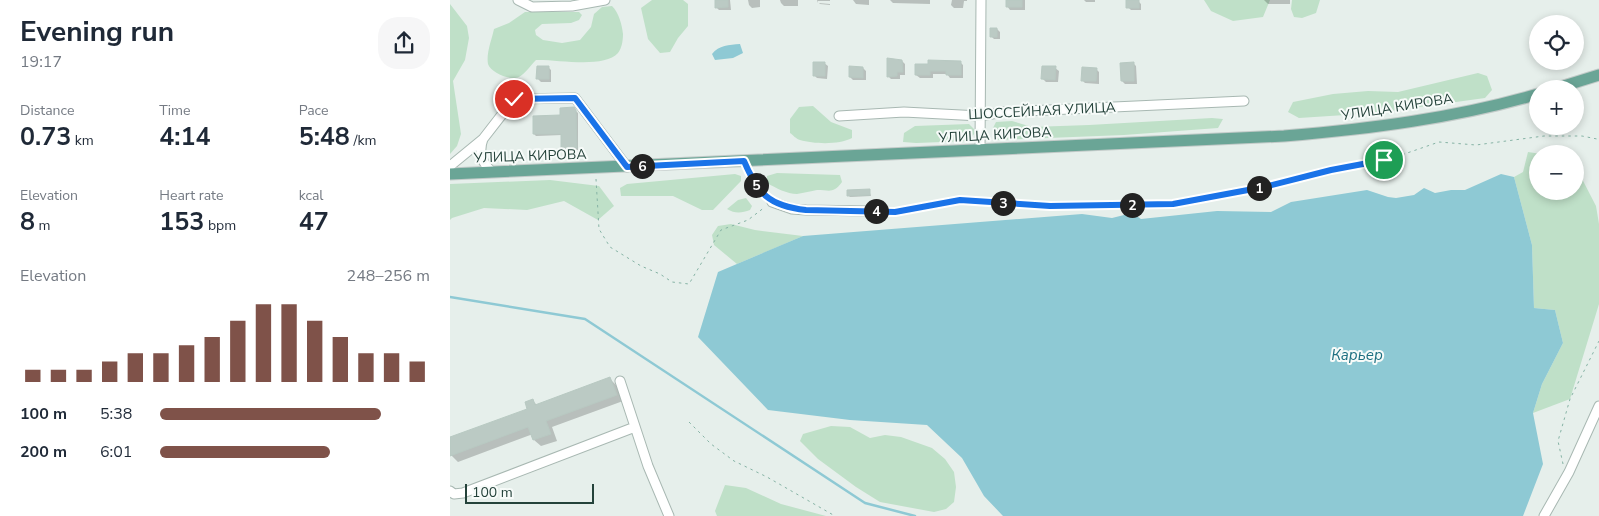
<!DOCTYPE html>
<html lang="en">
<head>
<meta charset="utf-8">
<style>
  body { margin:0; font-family:"Nunito Sans",sans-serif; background:#f6f6f7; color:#1f2937; height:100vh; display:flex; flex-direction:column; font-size:19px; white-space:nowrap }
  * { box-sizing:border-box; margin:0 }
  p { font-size:16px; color:#747a83 }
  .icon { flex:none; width:28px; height:28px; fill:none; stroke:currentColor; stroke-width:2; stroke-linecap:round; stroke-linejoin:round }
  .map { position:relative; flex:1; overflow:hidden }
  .sheet { display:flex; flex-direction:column; background:#fff; width:450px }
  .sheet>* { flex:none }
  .tools { position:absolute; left:1079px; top:15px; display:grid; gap:10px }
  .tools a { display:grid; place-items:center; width:55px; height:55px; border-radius:50%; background:#fff; box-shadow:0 2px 8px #0003; font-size:25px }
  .scale { position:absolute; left:15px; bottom:12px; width:129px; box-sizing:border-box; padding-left:5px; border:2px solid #24423a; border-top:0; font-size:14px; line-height:18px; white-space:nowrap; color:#24423a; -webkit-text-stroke:4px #f7fbf9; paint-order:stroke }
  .pin { position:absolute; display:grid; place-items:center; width:42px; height:42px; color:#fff; margin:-21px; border:2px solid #fff; border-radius:50%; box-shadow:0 1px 5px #0007 }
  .km { position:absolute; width:25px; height:25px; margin:-12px; border-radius:50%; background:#222; color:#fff; font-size:14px; line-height:25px; text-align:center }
  .round { display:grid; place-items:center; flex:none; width:52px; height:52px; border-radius:20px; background:#f6f6f7 }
  .head { display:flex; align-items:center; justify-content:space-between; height:85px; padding:0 20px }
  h1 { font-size:28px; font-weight:700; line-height:38px }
  .stats { display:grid; grid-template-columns:repeat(3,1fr); gap:8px; height:85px; padding:5px 20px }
  .stats div { display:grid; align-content:center }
  .stats b { font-size:25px; font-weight:700 }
  .stats small { font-size:14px; font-weight:400 }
  .stats p { font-size:14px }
  .chart { height:140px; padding:10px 20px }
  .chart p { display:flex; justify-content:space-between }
  .chart svg { width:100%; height:90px; margin-top:5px; stroke:#7f5249; stroke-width:6 }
  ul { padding:0 20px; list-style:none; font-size:16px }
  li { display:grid; grid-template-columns:80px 60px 1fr; align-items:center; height:38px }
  li i { height:12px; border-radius:6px; background:#7f5249 }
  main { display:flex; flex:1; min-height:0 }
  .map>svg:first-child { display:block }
  .green { fill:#bfe0c8 }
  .water { fill:#8ec9d4 }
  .shadow { fill:#0003 }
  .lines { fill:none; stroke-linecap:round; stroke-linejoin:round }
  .stream { stroke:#8ec9d4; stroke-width:2.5 }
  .building { fill:#bbcac4; stroke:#b8c9c2 }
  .minor-casing { stroke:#a8b8b2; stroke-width:11 }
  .major-casing { stroke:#c2cac8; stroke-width:13 }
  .path { stroke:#86b3a5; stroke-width:1; stroke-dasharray:2.5 4; stroke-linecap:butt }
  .minor { stroke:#fff; stroke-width:9 }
  .major { stroke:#6aa596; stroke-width:11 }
  .route-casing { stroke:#fff; stroke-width:10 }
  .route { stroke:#1a73e8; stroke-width:6 }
  .labels { text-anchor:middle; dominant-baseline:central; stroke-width:4; stroke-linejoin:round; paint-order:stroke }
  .street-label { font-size:14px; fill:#24423a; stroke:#f7fbf9 }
  .water-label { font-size:15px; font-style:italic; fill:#1c6f80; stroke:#f7fbf9 }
</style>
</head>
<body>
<main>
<section class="sheet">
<div class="head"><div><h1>Evening run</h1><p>19:17</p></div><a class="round"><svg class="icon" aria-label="share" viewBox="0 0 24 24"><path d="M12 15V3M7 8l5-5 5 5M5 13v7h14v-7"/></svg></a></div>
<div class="stats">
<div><p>Distance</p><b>0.73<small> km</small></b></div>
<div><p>Time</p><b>4:14</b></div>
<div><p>Pace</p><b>5:48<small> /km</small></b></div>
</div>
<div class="stats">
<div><p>Elevation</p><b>8<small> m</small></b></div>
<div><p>Heart rate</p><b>153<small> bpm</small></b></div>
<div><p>kcal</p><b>47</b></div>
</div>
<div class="chart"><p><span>Elevation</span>248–256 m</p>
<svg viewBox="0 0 160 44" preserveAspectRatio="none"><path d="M5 44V38M15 44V38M25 44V38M35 44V34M45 44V30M55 44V30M65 44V26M75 44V22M85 44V14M95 44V6M105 44V6M115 44V14M125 44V22M135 44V30M145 44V30M155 44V34"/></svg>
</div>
<ul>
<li><b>100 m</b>5:38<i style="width:82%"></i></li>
<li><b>200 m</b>6:01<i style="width:63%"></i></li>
</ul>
</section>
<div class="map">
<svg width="1149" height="516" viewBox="0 0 1149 516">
  <rect width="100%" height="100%" fill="#e6efeb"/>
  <path class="green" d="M202,0H233L238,4V26L228,38L220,52L210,53L198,39L191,8Z
    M754,0H820L813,17L783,21L761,11Z
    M842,0H870L866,13L852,18L844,17L841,9Z
    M0,4L17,26L19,38L15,60L3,81L11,134L7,146L0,154Z
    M162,6C169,13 172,25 173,34C173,40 172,48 168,53C154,69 106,59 86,60C81,65 75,74 69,77C61,81 41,73 38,64C36,53 42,39 44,29L59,23L75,12H129L132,15L129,20L121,23L92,24L85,30L86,35L93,40L112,43L130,40L141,27L144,14L152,7Z
    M1028,73L1037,76L1042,90L1035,98L926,113L849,118L838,112L843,102L883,94L918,91L948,92Z
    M363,106L381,122L402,130V138C389,145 364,144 350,140C346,139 343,135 340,133V119L349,107Z
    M762,118L773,119L768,128L674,135L547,140L542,130L546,122L562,121L582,127L639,125Z
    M519,124L524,129L525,133L518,141L466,143L453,142L454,133L465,126Z
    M1078,152L1091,154H1088V191H1125V171L1130,175L1146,206L1149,224V304L1120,399L1083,413L1092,384L1113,343L1105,310L1084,308L1082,245L1064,177L1073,172Z
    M327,173L390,175L392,182C383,194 380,190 367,190C361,191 354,193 347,194C337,194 326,188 317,183V176Z
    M285,174L291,176V181L263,210H252L223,196H171L170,188L177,184Z
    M100,180L149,186L164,206L148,220L114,201L77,210L34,208L2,218L0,220V184Z
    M296,198L302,206L300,210C292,213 285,214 277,209L288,200Z
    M281,224L305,230L353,236L287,264L264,245L262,235L268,226Z
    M381,426L400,427L420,438L435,435L451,437L482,448L495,459L504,472L506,487L504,502L496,509L484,512L430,502L406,487L368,459L350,441L353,434Z
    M275,485L296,488L331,504L376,516H267L265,511Z"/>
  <path class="water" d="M290,44L293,53L283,58L265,60L262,54C269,45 279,45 290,44Z
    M1051,174L1064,177L1082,245L1084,308L1105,310L1113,343L1092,384L1083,413L1093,464L1073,516H553L534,496L512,458L477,425L400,420L318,410L248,337L268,272L353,236L632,214L662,218L682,213L691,219L767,211L821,212L841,202L917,190L938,197L946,198L964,195L974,188L985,193L1001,190H1015Z"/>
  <path class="shadow" d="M266,0H280L281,10H269L266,7Z
    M298,0H310V7L302,8L299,5Z
    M330,0H348V6H334L331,3Z
    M367,0H380V1H368V3Z
    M403,0H419V5L406,4Z
    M440,0H480V4L443,3Z
    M502,0H517V1H514L513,8H504L501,5Z
    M557,0H575V10H560L557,6Z
    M634,0H645V2H636Z
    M677,0L688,1L691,4V10H681L678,7Z
    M814,0H840V4H818Z
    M369,3L380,4V5L370,4Z
    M547,29L550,32V39H544L541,36Z
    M452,61L455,64V75H450V79H441L438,76Z
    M510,62L513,65V78H500L497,74H483V78H470L466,75Z
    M374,63L378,66L377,79L367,78L364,75Z
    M683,63L686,66L687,84H675L672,81Z
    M98,67L101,70V82H91L88,79Z
    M413,68L416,71V80H403L400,77Z
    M605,68L609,71L608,82H596L593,79Z
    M646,69L649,72V84L635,83L632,80Z
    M124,109L128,113V150H114L113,148L112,135L86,136L84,134Z
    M419,190L421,196L400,197L398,195Z
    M160,379L167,386L173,401L102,427L107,441L91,446L84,440L83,434L8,462L1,455L0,439L79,410L83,401L88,406Z"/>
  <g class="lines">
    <path class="stream" d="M0,297L135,319L415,503L465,516"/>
  </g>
  <path class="building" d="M265,0H278V7L265,8Z
    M556,0H572V7H556Z
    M676,0H689V8H676Z
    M540,28H547V37H540Z
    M437,58L452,60L453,72H447V76L437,77Z
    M478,60L511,61V75H496V71H480V75H465V64H478Z
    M363,62H375V76H363Z
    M684,62V81H671L670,63Z
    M87,66H99V79H86Z
    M399,66L413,67V78L399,77Z
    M592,66H606L605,80L591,79Z
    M632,67L647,68L646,81H631Z
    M124,107L126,110L127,148L111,149V134H83V116L110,115V108Z
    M420,189V195L397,196V190Z
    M160,377L167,395L96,421L101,434L83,440L78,427L0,456V437L77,409L75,402L83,399L85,405Z"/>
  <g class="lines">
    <g class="minor-casing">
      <path id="minor" d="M68,0L82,7L122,6L155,0
        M389,116L454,112L530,116L554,112L794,101
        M33,139C28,152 32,163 42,172
        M530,150L531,0
        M0,166L33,139L64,99L125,98L177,167
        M322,202L342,209L356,210L418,211
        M170,381L198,466L219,516
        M0,491L4,494L13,493L185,427
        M1094,516L1119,472L1149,406"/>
    </g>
    <g class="major-casing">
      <path id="major" d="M1104,89L1149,75
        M0,174L834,136C919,129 1006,118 1088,94"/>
    </g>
    <path class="path" d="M298,171L303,182L316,196
      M146,179L149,229L160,247L191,266L210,274L222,282L239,284L271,230L298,220L315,207
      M426,211L445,212L509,200L600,206L723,204L814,187L881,170L934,161L989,142L1026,145L1094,136H1132L1147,139L1149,141
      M239,422L261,444L284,461L317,477L385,516
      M1113,464L1108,441L1120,399L1149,341"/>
    <use href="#minor" class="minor"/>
    <use href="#major" class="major"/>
  </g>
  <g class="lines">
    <g class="route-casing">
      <path id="route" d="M64,99L125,98L177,167L294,161C308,194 319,206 356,210L445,212L510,200L600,206L723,204L814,187L881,170L934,160"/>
    </g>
    <use href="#route" class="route"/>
  </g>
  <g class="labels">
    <g class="street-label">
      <text transform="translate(947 107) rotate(-9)">УЛИЦА КИРОВА</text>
      <text transform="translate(592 111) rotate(-3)">ШОССЕЙНАЯ УЛИЦА</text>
      <text transform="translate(545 135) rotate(-3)">УЛИЦА КИРОВА</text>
      <text transform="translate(80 156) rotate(-2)">УЛИЦА КИРОВА</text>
    </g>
    <g class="water-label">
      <text x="907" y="355">Карьер</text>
    </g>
  </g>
</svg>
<div class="tools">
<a><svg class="icon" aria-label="locate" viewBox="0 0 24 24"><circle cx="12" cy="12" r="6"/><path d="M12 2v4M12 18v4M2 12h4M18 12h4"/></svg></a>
<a>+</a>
<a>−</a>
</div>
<div class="scale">100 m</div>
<div class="pin" style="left:934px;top:160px;background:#1e9e55"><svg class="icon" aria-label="arrive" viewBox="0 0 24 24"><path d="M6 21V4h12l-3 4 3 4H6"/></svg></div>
<div class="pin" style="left:64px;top:99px;background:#d93025"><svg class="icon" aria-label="check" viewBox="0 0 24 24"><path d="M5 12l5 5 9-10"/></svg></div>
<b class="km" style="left:809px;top:188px">1</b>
<b class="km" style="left:682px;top:205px">2</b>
<b class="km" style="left:553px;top:203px">3</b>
<b class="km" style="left:426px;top:211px">4</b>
<b class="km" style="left:306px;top:185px">5</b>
<b class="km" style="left:192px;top:166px">6</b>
</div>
</main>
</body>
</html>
